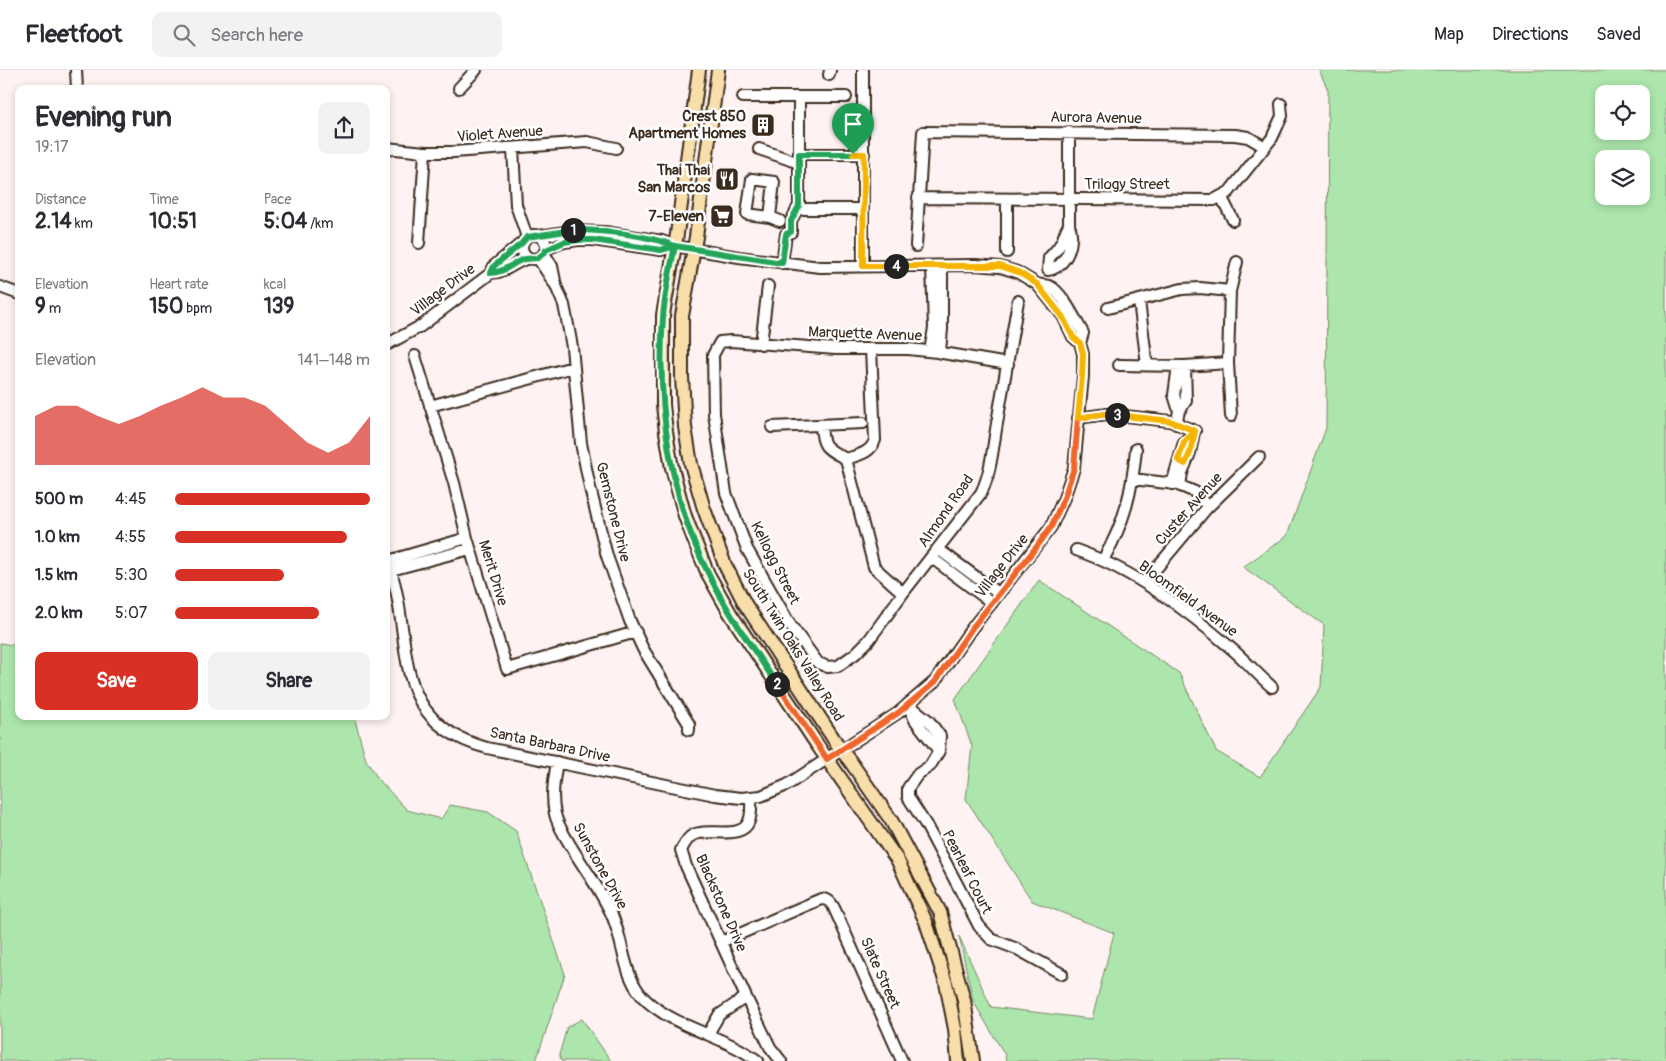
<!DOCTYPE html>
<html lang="en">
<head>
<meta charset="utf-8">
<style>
  body { margin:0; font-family:Pangolin,sans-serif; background:#f2f2f3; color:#2b2b33; height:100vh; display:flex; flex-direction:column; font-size:19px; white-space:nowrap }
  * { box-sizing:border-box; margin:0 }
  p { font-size:16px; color:#7c7c81 }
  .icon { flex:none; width:28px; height:28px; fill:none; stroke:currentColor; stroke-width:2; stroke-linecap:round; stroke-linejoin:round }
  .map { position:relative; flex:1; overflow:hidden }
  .sheet { position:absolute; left:15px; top:15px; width:375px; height:635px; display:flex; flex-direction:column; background:#fff; border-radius:10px; box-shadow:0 2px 8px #0003 }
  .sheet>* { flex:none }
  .fabs { position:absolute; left:1595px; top:15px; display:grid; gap:10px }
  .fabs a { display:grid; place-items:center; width:55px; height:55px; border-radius:10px; background:#fff; box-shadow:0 2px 8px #0003; font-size:25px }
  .pin { position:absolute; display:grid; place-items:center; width:42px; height:42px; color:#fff; margin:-51px -21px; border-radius:50% 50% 50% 0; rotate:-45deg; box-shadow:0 0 5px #0007 }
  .pin .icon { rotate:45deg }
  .km { position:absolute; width:25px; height:25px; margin:-12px; border-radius:50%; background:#222; color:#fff; font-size:14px; line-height:25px; text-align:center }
  .round { display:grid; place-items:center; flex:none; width:52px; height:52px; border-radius:10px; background:#f2f2f3 }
  .headline { display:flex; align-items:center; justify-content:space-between; height:85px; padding:0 20px }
  h1 { font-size:28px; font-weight:800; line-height:38px }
  .metrics { display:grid; grid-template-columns:repeat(3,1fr); gap:8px; height:85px; padding:5px 20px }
  .metrics div { display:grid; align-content:center }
  .metrics b { font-size:21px; font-weight:800 }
  .metrics small { font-size:14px; font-weight:400 }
  .metrics p { font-size:14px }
  .chart { height:140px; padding:10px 20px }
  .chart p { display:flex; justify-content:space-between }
  .chart svg { width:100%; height:90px; margin-top:5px; fill:#d93025; opacity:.7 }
  .action { display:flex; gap:10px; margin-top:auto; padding:10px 20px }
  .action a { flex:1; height:58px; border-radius:10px; background:#d93025; color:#fff; font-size:20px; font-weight:800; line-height:58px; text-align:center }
  .action a+a { background:#f2f2f3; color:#2b2b33 }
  ul { padding:0 20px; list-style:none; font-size:16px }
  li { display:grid; grid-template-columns:80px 60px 1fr; align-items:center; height:38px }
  li i { height:12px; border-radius:6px; background:#d93025 }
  header { display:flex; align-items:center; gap:30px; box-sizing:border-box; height:70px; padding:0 25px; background:#fff; border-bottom:1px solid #e1e1e2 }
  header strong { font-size:24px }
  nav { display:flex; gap:28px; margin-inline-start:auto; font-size:18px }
  .search { width:350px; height:45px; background:#f2f2f3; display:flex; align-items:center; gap:12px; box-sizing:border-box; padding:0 18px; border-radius:10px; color:#7c7c81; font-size:19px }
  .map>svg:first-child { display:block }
  .grass { fill:#ace6ac; stroke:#748865; fill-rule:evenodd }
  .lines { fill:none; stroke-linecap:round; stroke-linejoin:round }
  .minor-casing { stroke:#3b2a1e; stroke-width:14 }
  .major-casing { stroke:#3b2a1e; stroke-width:16 }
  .minor { stroke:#fff; stroke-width:10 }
  .major { stroke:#f8deab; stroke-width:12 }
  .split-1-casing { stroke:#fff; stroke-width:10 }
  .split-2-casing { stroke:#fff; stroke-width:10 }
  .split-3-casing { stroke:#fff; stroke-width:10 }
  .split-4-casing { stroke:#fff; stroke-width:10 }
  .split-5-casing { stroke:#fff; stroke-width:10 }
  .split-1 { stroke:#22a559; stroke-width:6 }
  .split-2 { stroke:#22a559; stroke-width:6 }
  .split-3 { stroke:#f0652b; stroke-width:6 }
  .split-4 { stroke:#f5b400; stroke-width:6 }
  .split-5 { stroke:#f5b400; stroke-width:6 }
  .labels { text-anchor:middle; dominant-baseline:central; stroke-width:5; stroke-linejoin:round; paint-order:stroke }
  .poi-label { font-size:15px; font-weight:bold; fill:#3b2a1e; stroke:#fff; text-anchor:end }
  .street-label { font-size:15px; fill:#3b2a1e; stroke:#fff }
</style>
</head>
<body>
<header>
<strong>Fleetfoot</strong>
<div class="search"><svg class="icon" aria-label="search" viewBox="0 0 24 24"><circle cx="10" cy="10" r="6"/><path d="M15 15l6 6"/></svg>Search here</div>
<nav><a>Map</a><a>Directions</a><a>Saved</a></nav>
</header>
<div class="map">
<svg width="1666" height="991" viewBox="0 0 1666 991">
  <rect width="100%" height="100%" fill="#fff2f2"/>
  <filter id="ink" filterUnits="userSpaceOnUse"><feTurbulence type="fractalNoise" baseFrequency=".02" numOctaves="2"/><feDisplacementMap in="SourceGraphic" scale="10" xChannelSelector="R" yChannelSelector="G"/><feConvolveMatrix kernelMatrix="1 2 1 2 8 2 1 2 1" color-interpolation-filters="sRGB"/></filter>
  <g filter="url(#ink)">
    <path class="grass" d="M1319,0H1666V991H1006L1005,985L973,931L959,866L991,937L1092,949L1114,863L1032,831L966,729L972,676L955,629L1039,510L1179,603L1216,681L1260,707L1321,617L1324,555L1243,497L1287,466L1326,358L1328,20ZM1604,24H1641V61H1604ZM1604,89H1641V126H1604Z
      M0,573L19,576V646H354L366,690L378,709L407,740L441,749L450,735L488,742L516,761L565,904L536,991H0Z
      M582,949L611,991H561L559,985L567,957Z"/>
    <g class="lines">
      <g class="minor-casing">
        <path id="minor" d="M76,0L77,19
          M863,0V196
          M829,5L830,0
          M459,18L476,0
          M743,27H846
          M386,78L425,82H454L587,72L616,78
          M513,78L516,135L527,167
          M759,79L799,93
          M799,84H864
          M1221,126L1233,150
          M918,128L1214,130L1229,122L1272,68L1282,46L1281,34
          M797,139H863
          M770,147L774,112L752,109L747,144L770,147L780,151
          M522 177a12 12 0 1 1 24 0a12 12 0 1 1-24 0Z
          M539,166L571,161L605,162L662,171L675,176L739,187L820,197L975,195L1000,197L1017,202L1037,214L1063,246L1073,267L1080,273
          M419,173L425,82
          M916,176L923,62L1235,65L1248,67L1265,77
          M546,179L564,172L578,170H593L661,180L675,176
          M1007,182V129
          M544,183L552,196L556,216L564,235L568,255L572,277L581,373L590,418L607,486L630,551L643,579L689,654V660
          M538,188L554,213
          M782,193L786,164L791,162V151L799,136V27
          M1048,200C1066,198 1076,171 1069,155V62
          M1048,200L1049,188C1054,182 1059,178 1062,171C1065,165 1065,160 1069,155
          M491,203C505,203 515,192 528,188
          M0,217L19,224
          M1139,231L1147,295
          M1108,238L1182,219L1200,218L1230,221
          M761,274L768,216
          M386,275L421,256L491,203L494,196L522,173
          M930,281L934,258L932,196
          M940,282L942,259V196
          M415,286L454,413L467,468L507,599L636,562
          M1008,294L937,282L908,279H836L731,271L720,272L713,285L714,344L726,423L747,479L789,553L818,593L828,597L838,596L855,584L869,570L903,523L981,423C992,401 993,373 998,348V347C1005,308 1011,270 1018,231
          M1119,295L1185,296L1228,293
          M1178,296L1174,325L1179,341
          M430,336L573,297
          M1231,346L1228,293L1230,221L1237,192
          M1078,348L1107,344L1170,351L1195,361
          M1176,354L1179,341L1186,331L1185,296
          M821,355C822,378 826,378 846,389
          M772,357L863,353
          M846,389L874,497L903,523
          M846,389C858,385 871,383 875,370L871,279
          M1132,409L1176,414L1195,422L1208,437
          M1172,414L1184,372L1195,361
          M1180,416L1182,403L1190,383L1194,362
          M938,479L999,524
          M1076,480C1134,500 1187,540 1233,580C1247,592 1259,606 1272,617
          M386,488C418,563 381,649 487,678L715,725L741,728L761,726L787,715L898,643L935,611L972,558L1051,457L1064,428L1074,398L1083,306V284L1080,273L1083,263C1076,251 1062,221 1049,216C1046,215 1041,215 1037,214
          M932,488L992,533
          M1103,490C1125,452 1132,422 1136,379
          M388,491L467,468
          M391,500L470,479
          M1144,513L1206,439L1259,387
          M908,634L929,651L940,666L939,681L930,696L918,704L908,718V727L926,755L979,856L991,869L1017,879L1062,904
          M909,637L915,650L939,681
          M557,692C554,709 551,727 555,744C557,753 562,761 566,768C580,793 599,817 611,843C625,872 622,910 648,932C681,960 723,965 758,991
          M751,727C751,734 752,745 749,751C742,771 708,757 693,765C687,768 684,775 681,780L686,796L746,927L770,977L781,991
          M721,872L821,829C829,829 832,833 835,840L902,991
          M708,964L719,945L746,927"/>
      </g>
      <g class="major-casing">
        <path id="major" d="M699,0L677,164L663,245V335L666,362L672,398L685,446L697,477L708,504L730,543L816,673L898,791L926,852L946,913L955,959L958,991
          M718,0L696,167L682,246V307L685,357L691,394L704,439L725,495L745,534L841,680L850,691L891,750L940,842L964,930L973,991"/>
      </g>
      <use href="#minor" class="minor"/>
      <use href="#major" class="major"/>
    </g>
  </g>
  <g class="lines" filter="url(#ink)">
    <g class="split-1-casing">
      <path id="split-1" d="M573,160L527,167L522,173L494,196L491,203C503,203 511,194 522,190C527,188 532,189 538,188L544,183L546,180L564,172L578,170H593L661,180L675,176L782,193L786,164L791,162V151L799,136V84H853"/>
    </g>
    <g class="split-2-casing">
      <path id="split-2" d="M573,160C603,160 648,165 675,176C670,200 665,223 663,247C657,334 669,427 709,505C728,543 753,579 777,614"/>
    </g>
    <g class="split-3-casing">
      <path id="split-3" d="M777,614L827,689L898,643L935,612L972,558L1038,475L1051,457L1064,428L1074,398L1078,348L1107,344L1117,345"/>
    </g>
    <g class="split-4-casing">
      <path id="split-4" d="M896,196H1000L1018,202L1037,214L1062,246L1073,267L1080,273L1083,284L1082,306L1078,348L1107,344L1170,351L1195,361L1190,383L1185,394L1178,390L1184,372L1195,361L1170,351L1117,345"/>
    </g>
    <g class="split-5-casing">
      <path id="split-5" d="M853,84H864L863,196H896"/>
    </g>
    <use href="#split-1" class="split-1"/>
    <use href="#split-2" class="split-2"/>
    <use href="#split-3" class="split-3"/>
    <use href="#split-4" class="split-4"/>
    <use href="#split-5" class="split-5"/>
  </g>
  <defs>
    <g id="building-square" transform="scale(1.25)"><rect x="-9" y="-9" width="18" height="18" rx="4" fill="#3b2a1e" stroke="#fff"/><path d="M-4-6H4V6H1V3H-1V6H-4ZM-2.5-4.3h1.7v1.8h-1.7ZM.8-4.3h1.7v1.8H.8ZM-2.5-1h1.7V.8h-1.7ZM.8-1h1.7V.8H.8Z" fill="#fff"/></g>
    <g id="restaurant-square" transform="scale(1.25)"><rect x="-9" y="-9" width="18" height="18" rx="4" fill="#3b2a1e" stroke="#fff"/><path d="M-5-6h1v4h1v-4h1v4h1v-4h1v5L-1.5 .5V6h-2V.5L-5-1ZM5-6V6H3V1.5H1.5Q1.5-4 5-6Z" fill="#fff"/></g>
    <g id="supermarket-square" transform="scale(1.25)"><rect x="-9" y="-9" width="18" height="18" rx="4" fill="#3b2a1e" stroke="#fff"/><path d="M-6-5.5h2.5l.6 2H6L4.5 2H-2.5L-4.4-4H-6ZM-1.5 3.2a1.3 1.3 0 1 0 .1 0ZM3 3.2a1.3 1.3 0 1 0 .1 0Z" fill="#fff"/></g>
  </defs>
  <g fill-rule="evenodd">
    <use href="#building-square" x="763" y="55"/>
    <use href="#restaurant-square" x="727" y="109"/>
    <use href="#supermarket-square" x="722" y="146"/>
  </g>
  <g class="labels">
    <g class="poi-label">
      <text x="746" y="46">Crest 850<tspan x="746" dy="17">Apartment Homes</tspan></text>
      <text x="710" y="100">Thai Thai<tspan x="710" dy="17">San Marcos</tspan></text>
      <text x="704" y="146">7-Eleven</text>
    </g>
    <g class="street-label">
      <text transform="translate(1096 48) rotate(1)">Aurora Avenue</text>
      <text transform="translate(500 64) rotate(-4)">Violet Avenue</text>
      <text x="1127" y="114">Trilogy Street</text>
      <text transform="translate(443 220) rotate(-37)">Village Drive</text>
      <text transform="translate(865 264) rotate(2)">Marquette Avenue</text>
      <text transform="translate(1189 439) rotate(-48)">Custer Avenue</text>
      <text transform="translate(946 441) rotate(-55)">Almond Road</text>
      <text transform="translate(613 442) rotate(76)">Gemstone Drive</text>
      <text transform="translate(775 493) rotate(63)">Kellogg Street</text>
      <text transform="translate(1002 496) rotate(-52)">Village Drive</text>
      <text transform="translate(493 503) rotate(73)">Merit Drive</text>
      <text transform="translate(1188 529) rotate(36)">Bloomfield Avenue</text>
      <text transform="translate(793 575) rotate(58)">South Twin Oaks Valley Road</text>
      <text transform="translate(550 675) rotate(12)">Santa Barbara Drive</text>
      <text transform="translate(600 796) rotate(61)">Sunstone Drive</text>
      <text transform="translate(967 802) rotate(63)">Pearleaf Court</text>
      <text transform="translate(721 833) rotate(66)">Blackstone Drive</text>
      <text transform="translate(880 903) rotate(66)">Slate Street</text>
    </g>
  </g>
</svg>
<div class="fabs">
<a><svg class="icon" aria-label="locate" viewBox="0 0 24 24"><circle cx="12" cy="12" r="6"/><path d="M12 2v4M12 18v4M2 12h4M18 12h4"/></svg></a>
<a><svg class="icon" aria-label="layers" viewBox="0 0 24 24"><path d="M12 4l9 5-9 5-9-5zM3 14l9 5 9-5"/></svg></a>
</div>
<div class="pin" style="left:853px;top:84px;background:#1e9e55"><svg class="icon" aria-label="arrive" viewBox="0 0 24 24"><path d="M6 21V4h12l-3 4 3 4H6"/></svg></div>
<b class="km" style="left:573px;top:160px">1</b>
<b class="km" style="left:777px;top:614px">2</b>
<b class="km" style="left:1117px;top:345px">3</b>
<b class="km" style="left:896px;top:196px">4</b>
<section class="sheet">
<div class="headline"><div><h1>Evening run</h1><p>19:17</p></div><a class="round"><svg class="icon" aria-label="share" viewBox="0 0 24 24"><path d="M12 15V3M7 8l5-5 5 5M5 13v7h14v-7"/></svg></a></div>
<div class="metrics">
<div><p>Distance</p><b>2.14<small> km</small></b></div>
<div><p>Time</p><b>10:51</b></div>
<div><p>Pace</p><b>5:04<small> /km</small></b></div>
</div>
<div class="metrics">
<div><p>Elevation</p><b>9<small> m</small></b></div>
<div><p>Heart rate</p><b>150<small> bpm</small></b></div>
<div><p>kcal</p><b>139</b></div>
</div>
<div class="chart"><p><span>Elevation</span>141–148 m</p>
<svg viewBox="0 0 160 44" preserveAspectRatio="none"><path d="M0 44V20L10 15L20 15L30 20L40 24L50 20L60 15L70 11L80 6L90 11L100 11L110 15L120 24L130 33L140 38L150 33L160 20V44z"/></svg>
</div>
<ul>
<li><b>500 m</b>4:45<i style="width:100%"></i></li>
<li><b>1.0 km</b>4:55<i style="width:88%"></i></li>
<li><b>1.5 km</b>5:30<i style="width:56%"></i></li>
<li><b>2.0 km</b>5:07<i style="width:74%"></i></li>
</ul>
<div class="action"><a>Save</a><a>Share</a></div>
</section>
</div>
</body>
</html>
